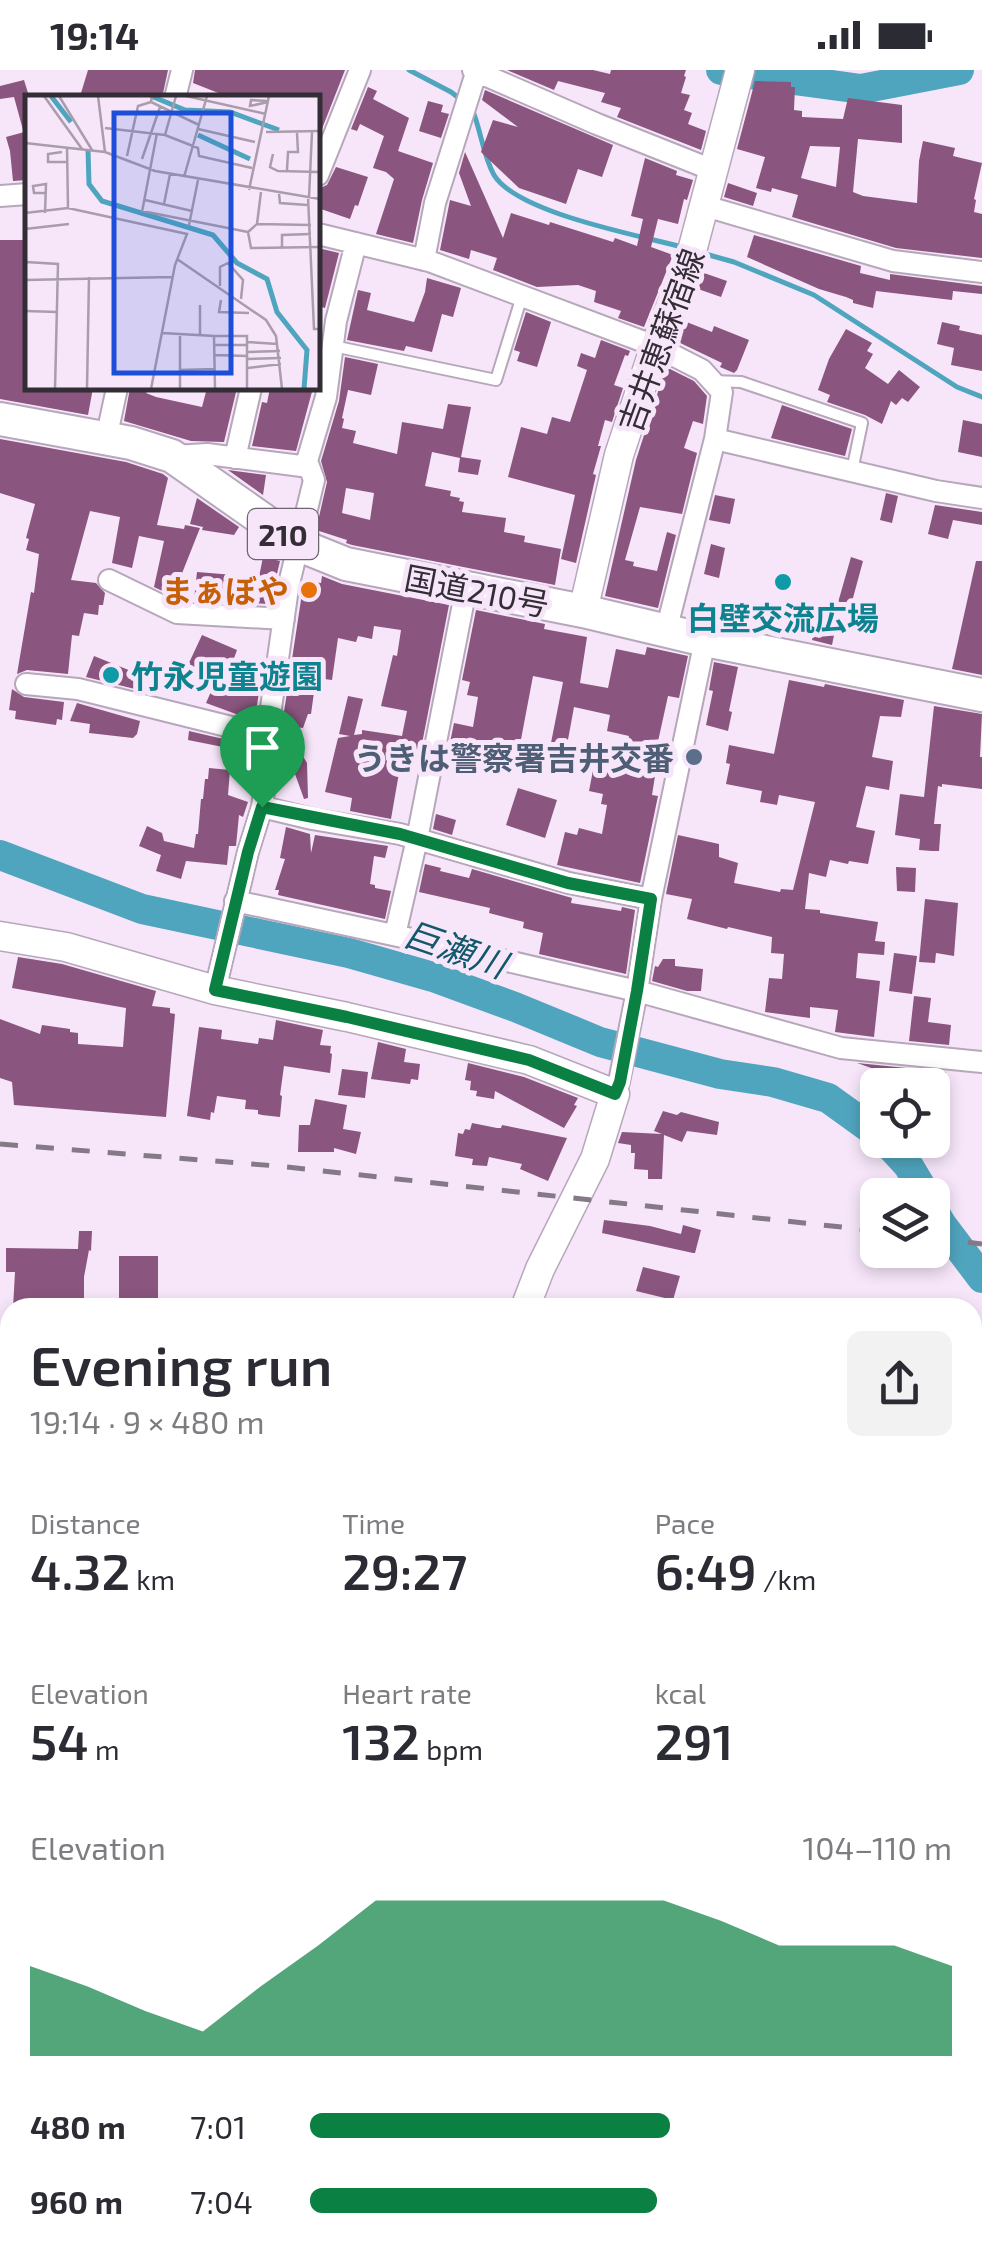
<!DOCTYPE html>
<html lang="en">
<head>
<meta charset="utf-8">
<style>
  body { margin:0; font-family:"Exo 2","Noto Sans JP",sans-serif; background:#f2f2f3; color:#2b2b33; height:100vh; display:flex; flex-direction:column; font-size:38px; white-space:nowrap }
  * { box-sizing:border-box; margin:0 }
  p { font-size:32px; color:#7c7c81 }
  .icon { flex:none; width:55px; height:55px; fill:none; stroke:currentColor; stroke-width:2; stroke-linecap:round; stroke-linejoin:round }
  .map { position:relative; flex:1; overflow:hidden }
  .side { position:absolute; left:0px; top:1228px; width:982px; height:962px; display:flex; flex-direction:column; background:#fff; border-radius:30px 30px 0 0; box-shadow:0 5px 15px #0003 }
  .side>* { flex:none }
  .tools { position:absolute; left:860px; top:998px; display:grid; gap:20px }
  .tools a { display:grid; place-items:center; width:90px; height:90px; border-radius:15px; background:#fff; box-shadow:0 5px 15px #0003; font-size:50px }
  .pin { position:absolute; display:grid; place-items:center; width:85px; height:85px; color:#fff; margin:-102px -42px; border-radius:50% 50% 50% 0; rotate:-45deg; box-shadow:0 0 10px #0007 }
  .pin .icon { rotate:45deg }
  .round { display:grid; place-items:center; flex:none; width:105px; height:105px; border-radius:15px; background:#f2f2f3 }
  .overview { display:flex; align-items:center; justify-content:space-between; height:170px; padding:0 30px }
  h1 { font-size:55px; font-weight:600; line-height:75px }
  .metrics { display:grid; grid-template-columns:repeat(3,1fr); gap:15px; height:170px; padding:10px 30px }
  .metrics div { display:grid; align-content:center }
  .metrics b { font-size:50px; font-weight:600 }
  .metrics small { font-size:28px; font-weight:400 }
  .metrics p { font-size:28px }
  .chart { height:280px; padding:20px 30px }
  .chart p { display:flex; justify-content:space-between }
  .chart svg { width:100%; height:180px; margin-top:10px; fill:#0b8043; opacity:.7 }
  ul { padding:0 30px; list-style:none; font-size:32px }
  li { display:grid; grid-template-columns:160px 120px 1fr; align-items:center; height:75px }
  li i { height:25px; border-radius:12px; background:#0b8043 }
  .status { display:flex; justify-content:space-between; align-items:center; height:70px; padding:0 50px; background:#fff; direction:ltr }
  .status svg { height:28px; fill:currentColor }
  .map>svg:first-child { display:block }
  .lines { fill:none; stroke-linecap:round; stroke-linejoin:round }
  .stream { stroke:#50a5be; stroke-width:5 }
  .river { stroke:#50a5be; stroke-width:30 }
  .building { fill:#8a557e; fill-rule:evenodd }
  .service-casing { stroke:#b7a7ba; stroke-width:14 }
  .minor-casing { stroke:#b7a7ba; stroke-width:24 }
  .tertiary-casing { stroke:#b7a7ba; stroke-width:29 }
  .secondary-casing { stroke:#b7a7ba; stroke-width:31 }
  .trunk-casing { stroke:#b7a7ba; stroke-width:36 }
  .service { stroke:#fff; stroke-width:10 }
  .minor { stroke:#fff; stroke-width:20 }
  .tertiary { stroke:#fff; stroke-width:25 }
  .secondary { stroke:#fff; stroke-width:28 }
  .trunk { stroke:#fff; stroke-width:32 }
  .rail { stroke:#847986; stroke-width:5; stroke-dasharray:18 18; stroke-linecap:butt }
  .route-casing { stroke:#fff; stroke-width:20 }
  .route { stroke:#0b8043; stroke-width:12 }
  .culture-dot { fill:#0f9aa8; stroke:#f7e6fa; stroke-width:4 }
  .food-dot { fill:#e8710a; stroke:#f7e6fa; stroke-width:4 }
  .service-dot { fill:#5c6f8a; stroke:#f7e6fa; stroke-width:4 }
  .labels { text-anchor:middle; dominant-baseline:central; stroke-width:10; stroke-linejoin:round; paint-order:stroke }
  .shield { fill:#f7e6fa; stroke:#6e6470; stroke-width:2.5 }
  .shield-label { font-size:30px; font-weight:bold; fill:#332d35 }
  .street-label { font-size:32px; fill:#332d35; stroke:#f7e6fa }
  .food-label { font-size:32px; font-weight:bold; fill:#c56008; stroke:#f7e6fa; text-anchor:end }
  .culture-label { font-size:32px; font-weight:bold; fill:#0d838f; stroke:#f7e6fa }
  .service-label { font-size:32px; font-weight:bold; fill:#4e5e75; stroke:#f7e6fa; text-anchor:end }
  .water-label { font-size:35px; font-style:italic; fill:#11586a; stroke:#f7e6fa }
  .inset-river { fill:none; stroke:#50a5be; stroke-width:5 }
  .inset-road { fill:none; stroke:#a99cab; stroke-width:2.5 }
  .view { fill:#1d4ed8; fill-opacity:0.15; stroke:#1d4ed8; stroke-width:5 }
  .inset-edge { fill:none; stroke:#332d35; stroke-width:5 }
</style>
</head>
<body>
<div class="status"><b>19:14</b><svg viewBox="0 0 49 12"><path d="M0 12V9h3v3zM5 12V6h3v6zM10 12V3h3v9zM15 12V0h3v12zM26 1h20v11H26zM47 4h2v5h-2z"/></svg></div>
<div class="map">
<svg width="982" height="2188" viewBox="0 0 982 2188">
  <rect width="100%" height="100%" fill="#f7e6fa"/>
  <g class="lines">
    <path class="stream" d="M409,0L451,22L460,29
      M472,39C481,60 483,86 494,105C517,143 638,165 682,177
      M702,183L734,192L814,225L957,317L982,327"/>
    <path class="river" d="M721,0L861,19L959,0
      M0,785L142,839L349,883L433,907L515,937L600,972L720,1004L773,1012L828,1028L878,1064
      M885,1070L908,1095L926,1125
      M932,1138L942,1155L982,1208"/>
  </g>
  <path class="building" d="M88,0H168L162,28H82L81,23Z
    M195,0H345L318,69V28H231L193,13Z
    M507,0H593L610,4L611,0H686L684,6L686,7L681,23L690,25L684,40L692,43L688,54L706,61L701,80L617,47L621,38L601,32L605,23L558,11L554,20Z
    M24,10L28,23V59L23,60L14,27L0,29V16Z
    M755,11L791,12V17H795L794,40L802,41V47L843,49L848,28L902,35V73L858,69L853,122L863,126L917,133L919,91L923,71L955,78L953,86L982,93L974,129L976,130L974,142L982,144V188L896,178L792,147L798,125L772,118L771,122L756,118L765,87L737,79ZM810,76L840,77L836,117L801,108Z
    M368,17L377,21L373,29L409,48L398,81L433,93L422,130L413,173L376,164L394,109L386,102L373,98L384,66L360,54L357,61L351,59Z
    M485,20L613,75L602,107L578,99L566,134L519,118L481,82L493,50L518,57L482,30Z
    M428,31L443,35L441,42L449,44L441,68L419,61Z
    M28,61V110L13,111L10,81L6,67Z
    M465,82L503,168L511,143L549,155L550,152L613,172L615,168L637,176L643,149L631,146L645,88L677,101L676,105L693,110L687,130L684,129L678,154L658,149L651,177L673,185L644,257L618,248L621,241L594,232L596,221L578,215L537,217L493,200L497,188L471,180L469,189L440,180L450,130L471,136L459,103Z
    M336,97L368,107L358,136L355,135L350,149L318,138V119L327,115Z
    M728,113L757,123L753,136L724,127Z
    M754,165L861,196L860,203L890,210V204L982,216V224L953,221L952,230L876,221L873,238L853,233V230L846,227L819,219L747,187Z
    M0,170H28V318H93L88,345L0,329Z
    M318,178L339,183L325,238L318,236Z
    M704,203L727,211L721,227L698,219Z
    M427,208L461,218L453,247L442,244L432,282L406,276L404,281L347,270L358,220L371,223L367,240L414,252L425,222Z
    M526,242L551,252L537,297L517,291L520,282L514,280Z
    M684,251L712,262L714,256L749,270L737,300L734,303L720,297L722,293L676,271Z
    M942,252L960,256L959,260L982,265V301L951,295L954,278L937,274Z
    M846,259L872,273L867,281L873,284L865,298L888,314L899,300L920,317L908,332L902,328L896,335L891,331L882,354L865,345L827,332L830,325L818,320L829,289Z
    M601,270L630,281L628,286L625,285L614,315L623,318L612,352L605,350L598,376H601L593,404L596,405L576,493L561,489L575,425L508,407L521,357L547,364L552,347L570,352L587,300L577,296L581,283L595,288Z
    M345,287L378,294L371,325L348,320L342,348L344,349L342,358L356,361L353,373L397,384L402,352L443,359L448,334L471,337L461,387L481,390L478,405L458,402L460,388L432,382L425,416L451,421L450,426L460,428L459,431L464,432L462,442L506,448L504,462L525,466L524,472L561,479L555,515L352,475L346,473L347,470L316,460L327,412L321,391L339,331ZM346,418L374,423L370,450L342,443Z
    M666,297L694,311L707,326L703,354L693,351L684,378L697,383L682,444L640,437L625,490L634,492L633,496L657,501L667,462L676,465L658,538L605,526L636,390Z
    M130,318L147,321L146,323L156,327L202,337L207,318H237L224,372L191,371L124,351Z
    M270,318H313L296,381L252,376L262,332L267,333Z
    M782,335L852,359L845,386L771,368Z
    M963,350L982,354V387L958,382Z
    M0,369L126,392L163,404L168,408L157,455L184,459L185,455L200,458L173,526L154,517L164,471L139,466L132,498L112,493L120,447L90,441L71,510L96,513L105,523L103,535H99L98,545L84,543L79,566L72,565L68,604L27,600L17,604L31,522L34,523L39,484L26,480L29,469L26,468L35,434L0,423Z
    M228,400L266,405L263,425Z
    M886,423L898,426L892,453L880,450Z
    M715,425L735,429L730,454L709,450Z
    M197,428L239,457L234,465L202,460L203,457L190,454Z
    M935,435L982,442V455L953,450L948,469L928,464Z
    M711,474L725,478L719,508L704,504Z
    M263,487L280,491L276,508H273L270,534L194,530L197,502L259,507Z
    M851,487L863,491L850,539L837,536Z
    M976,491H982V605L952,599Z
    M322,506L342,514L449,535L420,684L403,680L391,749L350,741L352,728L325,722L338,668L350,666L339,664L348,626L363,629L354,665L362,664V660L402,666L407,641L381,636L393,585L397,586L401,560L374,556L372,569L358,566L356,572L338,568L332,610L316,608L311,644H308L303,658L282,655L304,510L321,513Z
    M476,540L545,554L544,559L587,567L580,613L608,618L616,579L645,585L647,577L688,586L679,628L668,626L657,676L652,705L655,706L652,725L658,726L640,813L557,795L565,762L577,765L579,758L602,764L607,735L601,734L603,724L589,721L595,690L623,695L629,666L607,661L610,645L574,637L565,686L549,683L563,612L533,606L519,680L536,684L531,704L500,697L501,692L448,682L454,653L473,657L478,627L467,625L470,612L462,610Z
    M820,547L837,551L832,575L812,570L817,548Z
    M202,565L237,580L232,594L256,604L262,590L264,591L257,635L254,642L236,644L206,633L217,608L188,595Z
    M94,586L136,603L134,606L139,608L135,619L86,607Z
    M714,592L738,597L729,641L732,642L728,661L706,655L713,621L709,620Z
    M789,610L824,617L825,614L904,630L901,647L880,646L872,687L893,691L889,720L866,716L856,757L875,761L868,794L849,791L848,794L830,790L826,807L809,803L805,839L820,840V843L878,852L875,871L885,872L884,885L858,883L856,908L880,911L874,967L835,962L838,940L810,937V948L765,942L769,908L782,909L784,884L771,883L772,867L728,857L727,859L687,849L692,829L666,824L678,765L719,774V787L738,793L734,813L780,822L781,819L793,820L815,732L779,725L777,735L760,732L762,721L726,714L730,694L726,693L729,675L774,684Z
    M12,619L24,627L64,632L62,650L57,649L56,655L15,649L16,641L9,640Z
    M77,633L140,651L137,664L133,668L89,663L90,654L70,651Z
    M934,636L982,644L980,687H982V719L942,714V717L938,716L934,754H941L939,781H932L919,780L920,769L895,765L900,724L924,727Z
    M189,661L232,671H242L238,680L188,670Z
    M292,668L307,693L308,728L304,729L295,704H287L289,690L282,688L281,678L290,676Z
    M209,698L230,700L228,725L248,732L243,747L239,745L236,776H229L227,795L186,791L181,809L156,801L161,785L139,776L147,756L162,763L164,771L194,778L196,764H198L201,729H203L205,709H208Z
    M518,718L557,730L545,768L506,755Z
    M436,744L456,750L452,765L433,759Z
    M286,757L310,764L311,783L315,765L388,776L385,788L374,786L370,814L375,815V818L391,821L385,849L278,825L279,820H275L285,789L280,788Z
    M425,794L441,798L440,801L469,808L472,799L572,828L571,833L621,841L622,837L635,840L626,904L539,884L543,863L523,858L524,852L489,843L490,838L419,822Z
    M896,797L916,798L915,822L897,821Z
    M925,829L958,833L954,886L936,883L935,893L919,892Z
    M894,883L917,886L912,924L889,921Z
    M18,887L62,894L156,921L152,936L170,938V943L175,944L166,1047L14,1035L12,1012L0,1008V949L40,964L42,955L70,959V962L78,963V974L123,977L126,938L12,918Z
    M663,889H675V896L703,899L701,921H687L652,911L655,896L658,897Z
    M914,926L931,928L928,952L951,955L949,975L909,971Z
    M276,950L323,960L320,975L331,976L330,983L332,984L330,1003L284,996L280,1025L282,1026L280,1047L262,1045L258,1044V1040L245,1039L246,1030L217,1026L214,1043L211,1042L210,1050L187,1046L199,957L222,960L221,969L258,974L259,968L273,970Z
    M378,972L406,979L404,992L420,994L418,1010L411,1009L410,1014L371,1009Z
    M468,993L524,1007L578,1028L574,1035L577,1036L564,1058L495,1021L494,1029L476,1026L477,1021L470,1020L471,1011L465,1010Z
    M857,993L946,1002L945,1007L943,1015L886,1013L887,1008L876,1007L877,1000Z
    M342,999L368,1002L365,1028L338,1025Z
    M315,1029L347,1035L343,1059L361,1062L356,1084L334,1078V1082H298L299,1055H310Z
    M663,1041L677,1045L681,1042L719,1052L717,1065L687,1061L682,1072L664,1065L662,1109H648V1100L634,1099L635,1083H631V1075L618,1073L622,1062L662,1064L654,1061Z
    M472,1053L497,1058H501L502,1055L567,1068L548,1111L520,1099L522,1094L489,1087L487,1096L472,1095L473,1089L455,1086L458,1063L463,1064L465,1059L470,1060Z
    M604,1150L650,1156L681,1164L683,1155L701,1160L695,1183H693L602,1163Z
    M79,1161H92L91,1181L89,1180L84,1207V1238H13L15,1202H6V1178L78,1179Z
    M119,1186H158V1231H150V1238H124V1233H119Z
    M643,1197L680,1206L673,1230L636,1221Z"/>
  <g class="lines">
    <g class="service-casing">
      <path id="service" d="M333,276L496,310L522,226
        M712,311L741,312L862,353L852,401"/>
    </g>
    <g class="minor-casing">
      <path id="minor" d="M473,0L597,54L715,101
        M175,28L182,0
        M318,105L360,0
        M0,126L28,124
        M705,136L893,191L982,202
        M318,164L429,191L655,276L702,300L722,322L715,369L666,561
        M424,190L435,133L477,0
        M106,369L117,318
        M715,369L936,421L982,428
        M174,386L207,384L309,397
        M235,388L251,318
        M109,510L177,543L284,549
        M26,614L78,619L235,658L268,655
        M262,737L312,749L400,764L569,813L651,829
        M235,831L421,871L637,921L841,978L982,992
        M395,865L417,769L466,519
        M215,920L248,782L262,737L268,691L267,666L288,518L314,410L307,391L326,327L336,251L356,173
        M615,1024L619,1012L637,921L651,829L705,570
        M972,1285L982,1300
        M972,1514L982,1520
        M976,1874V1681
        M972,1956H982
        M972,2046H982
        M549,2180V2188
        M845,2188V2180"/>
    </g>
    <g class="tertiary-casing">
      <path id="tertiary" d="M0,1384H10"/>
    </g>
    <g class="secondary-casing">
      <path id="secondary" d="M583,541L619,385L655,276L688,196L740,0
        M0,866L66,877L215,920L347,947L529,990L615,1024L595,1089L540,1199L525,1238
        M336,2188L337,2180"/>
    </g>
    <g class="trunk-casing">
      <path id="trunk" d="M0,349L131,373L172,386L299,475L346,494L583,541L705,570L982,625"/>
    </g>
    <use href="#service" class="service"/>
    <use href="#minor" class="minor"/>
    <use href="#tertiary" class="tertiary"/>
    <use href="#secondary" class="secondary"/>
    <use href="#trunk" class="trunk"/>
    <path class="rail" d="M0,1074L277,1096L878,1161
      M932,1168L982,1174"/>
  </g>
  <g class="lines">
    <g class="route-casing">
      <path id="route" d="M262,737L400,764L568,813L651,829L637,921L620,1012L615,1024L529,990L347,947L215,920L248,782Z"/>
    </g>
    <use href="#route" class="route"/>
  </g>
  <g class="culture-dot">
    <circle cx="783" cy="512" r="10"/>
    <circle cx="111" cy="605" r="10"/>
  </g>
  <circle class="food-dot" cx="309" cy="520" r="10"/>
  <circle class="service-dot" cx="694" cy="687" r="10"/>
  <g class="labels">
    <rect class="shield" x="248" y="439" width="70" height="50" rx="8"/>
    <g class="shield-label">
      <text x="283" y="464">210</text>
    </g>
    <g class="street-label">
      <text transform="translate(660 270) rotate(-70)">吉井恵蘇宿線</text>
      <text transform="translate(477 520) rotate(11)">国道210号</text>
    </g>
    <g class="food-label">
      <text x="289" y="520">まぁぼや</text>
    </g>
    <g class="culture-label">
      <text x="783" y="547">白壁交流広場</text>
      <text x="131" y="605" text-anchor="start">竹永児童遊園</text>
    </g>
    <g class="service-label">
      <text x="674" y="687">うきは警察署吉井交番</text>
    </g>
    <g class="water-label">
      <text transform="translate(456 878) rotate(19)">巨瀬川</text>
    </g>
  </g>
  <g transform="translate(25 25)">
    <rect width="295" height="295" fill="#f7e6fa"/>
    <path class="inset-river" d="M26,1L46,27M126,1L160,15L205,17L254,35M173,40L225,64M63,54L64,89L77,106L188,140L212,168L242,184L252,217L282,255L279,294"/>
    <path class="inset-road" d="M19,1L57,54M34,1L67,55M73,1L80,57M127,1L126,7L174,30M161,1L241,19M243,7L225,11L226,5L243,6M80,33L140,40L173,53L174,61L227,73M173,34L230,47M241,37L295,36M140,40L151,1M0,48L80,57L130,76L295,104M42,52L43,113M37,57L23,59V67H42M248,59L245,72L253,76L295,77M102,61L113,11L126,7M117,64L135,12M262,75L263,57H273L272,38M159,82L182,1M224,95L244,1M254,99L255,108L282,110M283,102L289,234H295M284,102L287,37M120,105L167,116M139,109L145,79M117,116L223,137M117,117L132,38M0,118L43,113L162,139L150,170L126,294M20,118L21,89L8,91L9,98H21M232,129L286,130M164,130L173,85M0,134L44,129M223,137L226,153L295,152M223,137L232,129L236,97M257,152V140L286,139M152,164L241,225L251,241L257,294M0,166V210M1,167L33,169L30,294M0,185L147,182M195,191V172L203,168L218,185L216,204M196,205L194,217L224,218M0,216L33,217M137,238L189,241L190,294M189,241H222V294M175,242V210M222,247L253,249M189,250H222M223,257L255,256M190,260L223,261M223,264L256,263M223,273L256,269M154,275L190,274M62,294L64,182M155,294V241"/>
    <path class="view" d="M89,18H206V278H89Z"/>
    <rect width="295" height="295" class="inset-edge"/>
  </g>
</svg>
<div class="tools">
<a><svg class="icon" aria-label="locate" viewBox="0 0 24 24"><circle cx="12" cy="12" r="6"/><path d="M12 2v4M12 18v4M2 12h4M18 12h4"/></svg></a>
<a><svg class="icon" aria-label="layers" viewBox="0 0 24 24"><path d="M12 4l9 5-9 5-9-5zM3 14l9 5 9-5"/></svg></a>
</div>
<div class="pin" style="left:262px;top:737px;background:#1e9e55"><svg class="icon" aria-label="arrive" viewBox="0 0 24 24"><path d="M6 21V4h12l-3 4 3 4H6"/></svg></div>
<section class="side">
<div class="overview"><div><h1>Evening run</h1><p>19:14 · 9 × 480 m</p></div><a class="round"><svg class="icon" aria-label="share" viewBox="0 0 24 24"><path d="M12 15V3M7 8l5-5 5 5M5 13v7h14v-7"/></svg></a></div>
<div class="metrics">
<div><p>Distance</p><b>4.32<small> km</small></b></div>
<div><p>Time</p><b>29:27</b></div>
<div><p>Pace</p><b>6:49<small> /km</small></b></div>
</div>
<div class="metrics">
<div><p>Elevation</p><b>54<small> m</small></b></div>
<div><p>Heart rate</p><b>132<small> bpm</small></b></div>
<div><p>kcal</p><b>291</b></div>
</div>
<div class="chart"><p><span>Elevation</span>104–110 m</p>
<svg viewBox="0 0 160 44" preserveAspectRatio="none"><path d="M0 44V22L10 27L20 33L30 38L40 27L50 17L60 6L70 6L80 6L90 6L100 6L110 6L120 11L130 17L140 17L150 17L160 22V44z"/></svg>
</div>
<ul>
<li><b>480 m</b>7:01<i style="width:56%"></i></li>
<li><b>960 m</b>7:04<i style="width:54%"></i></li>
</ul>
</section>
</div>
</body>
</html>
